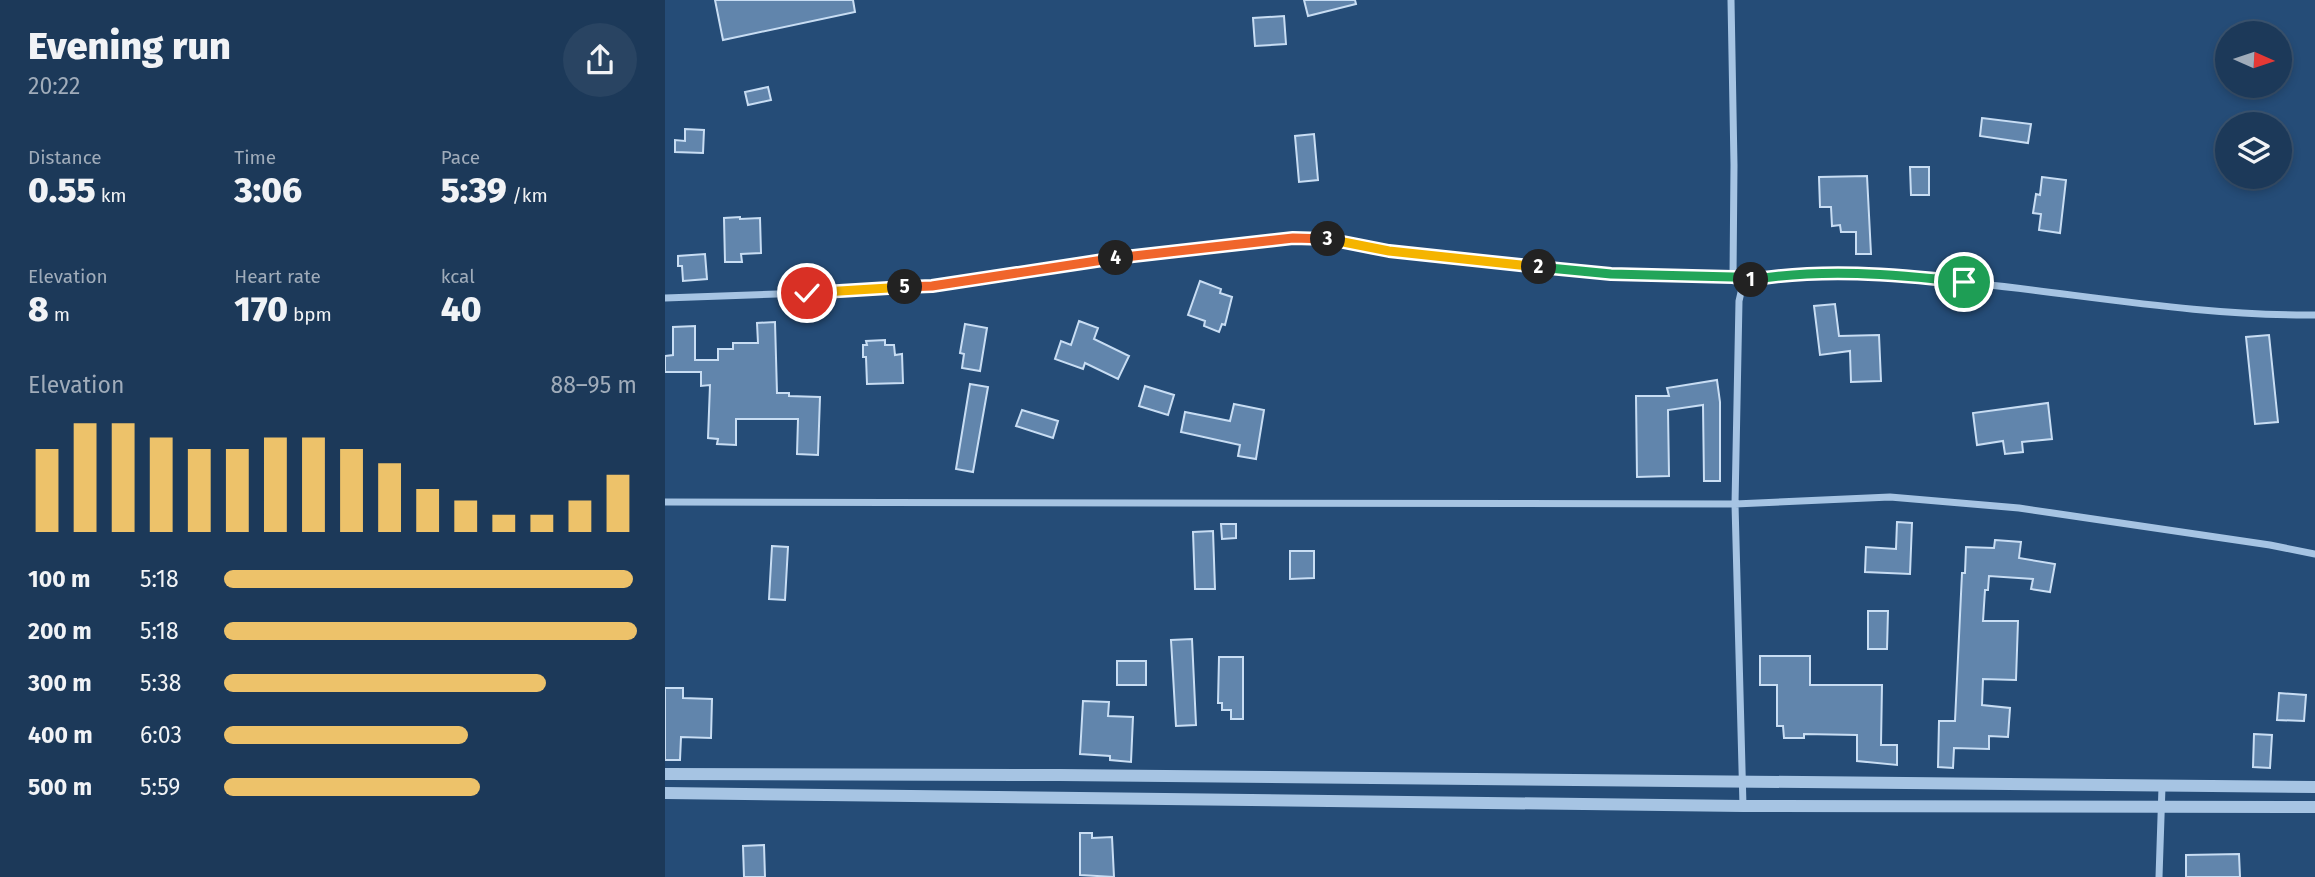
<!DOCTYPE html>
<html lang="en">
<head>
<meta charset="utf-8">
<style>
  body { margin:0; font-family:"Fira Sans",sans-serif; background:#294462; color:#f1f3f6; height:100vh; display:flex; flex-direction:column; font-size:26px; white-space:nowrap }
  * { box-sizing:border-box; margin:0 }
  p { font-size:23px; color:#a0acba }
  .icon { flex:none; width:38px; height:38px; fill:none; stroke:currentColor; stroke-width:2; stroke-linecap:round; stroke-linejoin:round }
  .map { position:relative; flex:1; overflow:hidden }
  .drawer { display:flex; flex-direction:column; background:#1c3959; width:665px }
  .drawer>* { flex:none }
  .needle { width:46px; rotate:93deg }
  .controls { position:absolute; left:1550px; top:21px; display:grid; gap:14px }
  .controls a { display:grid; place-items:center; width:77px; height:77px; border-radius:50%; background:#1c3959; box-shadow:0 4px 10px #0003,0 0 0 2px #3a536f; font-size:35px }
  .pin { position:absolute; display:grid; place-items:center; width:60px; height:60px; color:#fff; margin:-30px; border:4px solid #fff; border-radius:50%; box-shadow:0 2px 7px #0007 }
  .km { position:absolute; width:35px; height:35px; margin:-18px; border-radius:50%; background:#222; color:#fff; font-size:19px; line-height:35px; text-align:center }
  .round { display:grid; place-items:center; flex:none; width:74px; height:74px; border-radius:37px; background:#294462 }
  .summary { display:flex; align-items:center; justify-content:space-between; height:119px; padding:0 28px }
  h1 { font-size:38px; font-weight:800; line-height:52px }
  .stats { display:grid; grid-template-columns:repeat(3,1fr); gap:10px; height:119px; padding:7px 28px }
  .stats div { display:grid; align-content:center }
  .stats b { font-size:35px; font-weight:800 }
  .stats small { font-size:19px; font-weight:400 }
  .stats p { font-size:19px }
  .chart { height:196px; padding:14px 28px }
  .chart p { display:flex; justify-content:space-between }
  .chart svg { width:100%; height:126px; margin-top:7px; stroke:#edc26a; stroke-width:6 }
  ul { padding:0 28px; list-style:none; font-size:23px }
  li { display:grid; grid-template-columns:112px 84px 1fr; align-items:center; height:52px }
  li i { height:18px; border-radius:9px; background:#edc26a }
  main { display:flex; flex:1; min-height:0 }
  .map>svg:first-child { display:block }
  .building { fill:#6185ac; stroke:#c8ddf3; stroke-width:2 }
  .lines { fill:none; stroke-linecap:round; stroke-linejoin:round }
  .minor { stroke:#a6c4e3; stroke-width:7 }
  .tertiary { stroke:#a6c4e3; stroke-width:12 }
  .split-1-casing { stroke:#fff; stroke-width:14 }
  .split-2-casing { stroke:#fff; stroke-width:14 }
  .split-3-casing { stroke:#fff; stroke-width:14 }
  .split-4-casing { stroke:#fff; stroke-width:14 }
  .split-5-casing { stroke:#fff; stroke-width:14 }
  .split-6-casing { stroke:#fff; stroke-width:14 }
  .split-1 { stroke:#22a559; stroke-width:9 }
  .split-2 { stroke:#22a559; stroke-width:9 }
  .split-3 { stroke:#f5b400; stroke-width:9 }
  .split-4 { stroke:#f0652b; stroke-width:9 }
  .split-5 { stroke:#f0652b; stroke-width:9 }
  .split-6 { stroke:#f5b400; stroke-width:9 }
</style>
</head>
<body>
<main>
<section class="drawer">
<div class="summary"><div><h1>Evening run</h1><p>20:22</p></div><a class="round"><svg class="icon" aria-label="share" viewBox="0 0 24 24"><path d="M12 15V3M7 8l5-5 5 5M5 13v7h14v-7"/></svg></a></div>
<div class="stats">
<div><p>Distance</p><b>0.55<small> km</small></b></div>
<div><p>Time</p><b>3:06</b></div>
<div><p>Pace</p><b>5:39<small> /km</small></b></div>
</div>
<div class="stats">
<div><p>Elevation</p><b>8<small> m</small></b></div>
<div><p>Heart rate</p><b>170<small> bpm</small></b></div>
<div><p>kcal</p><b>40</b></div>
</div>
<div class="chart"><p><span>Elevation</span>88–95 m</p>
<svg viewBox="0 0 160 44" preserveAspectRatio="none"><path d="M5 44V15M15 44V6M25 44V6M35 44V11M45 44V15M55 44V15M65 44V11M75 44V11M85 44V15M95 44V20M105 44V29M115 44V33M125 44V38M135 44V38M145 44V33M155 44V24"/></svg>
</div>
<ul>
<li><b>100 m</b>5:18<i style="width:99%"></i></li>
<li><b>200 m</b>5:18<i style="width:100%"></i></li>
<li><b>300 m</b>5:38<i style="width:78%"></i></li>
<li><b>400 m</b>6:03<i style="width:59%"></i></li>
<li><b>500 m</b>5:59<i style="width:62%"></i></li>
</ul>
</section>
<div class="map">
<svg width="1650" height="877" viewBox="0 0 1650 877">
  <rect width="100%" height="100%" fill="#254c77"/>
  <path class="building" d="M50,0H188L190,12L58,40Z
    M639,0H690L691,4L643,16Z
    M619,16L621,44L590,46L588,18Z
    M103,87L106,100L83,105L80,92Z
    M1317,118L1366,124L1363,143L1315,136Z
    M20,129L39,130L38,153L10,152V140L20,141Z
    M649,134L653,180L634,182L630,136Z
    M1245,167H1264V195H1246Z
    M1202,176L1206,254H1191V232H1176L1175,225L1167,226L1166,207H1155L1154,177Z
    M1377,177L1401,180L1395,233L1374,230L1376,214L1368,213L1371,194L1375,195Z
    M75,217V219L95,218L96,253L76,254L77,262H60L59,218Z
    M40,254L42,279L18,281L17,266H13V256Z
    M535,281L556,289L555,293L567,297L560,325L557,324L554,332L539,326L540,321L523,315Z
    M1170,304L1174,336L1214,335L1216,381L1186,382L1185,351L1155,355L1149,306Z
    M414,321L433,328L429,339L464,356L453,379L420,363L418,369L390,359L396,341L406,345Z
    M110,322L112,393H124V396L155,397L153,455L132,454L133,419H71V445L52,444L53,439L43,438L45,385L36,386V372H0V356L8,355V327L30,326V360H53V349H68V343H93L92,323Z
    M300,324L322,328L315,371L297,368L299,354L295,353Z
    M1604,335L1613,422L1590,424L1581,337Z
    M220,340V345H229L230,355L237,354L238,383L202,384L201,357H198V345H202L201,341Z
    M1052,380L1055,402V481H1039L1038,405L1003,410L1004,476L972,477L971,396H1004L1002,388Z
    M305,384L323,387L308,472L291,469Z
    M480,386L509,395L503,415L474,406Z
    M1383,403L1387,439L1357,442L1358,452L1340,454L1338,441L1312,445L1308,413Z
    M569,404L599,410L591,459L573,456L575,445L516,432L520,412L565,421Z
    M357,410L393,421L388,438L351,426Z
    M1232,522L1247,523L1245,574L1200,572L1201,547L1231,549Z
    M556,524H571V538L557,539Z
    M548,531L550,589H530L528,532Z
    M1330,540L1356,542L1354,558L1390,564L1385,592L1366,589L1368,579L1324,576L1323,590H1320L1318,621H1353L1351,680L1318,679L1317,705L1345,708L1343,737L1324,736V749L1289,748L1288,768L1273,767L1274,721H1290L1297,573H1300L1301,547L1329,548Z
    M107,546L123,547L120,600L104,599Z
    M625,551H649V578L625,579Z
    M1203,611H1223L1222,649H1203Z
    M527,639L531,725L511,726L506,640Z
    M1095,656H1145V685H1217L1216,745H1232V765L1192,761V735L1139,734V738H1119L1118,726H1112V685H1095Z
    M554,657H578V719H566V710H557V703H553Z
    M452,661H481V685H452Z
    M0,688H18V698L47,699L46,738L16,737L15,760H0Z
    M1614,693L1641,695L1639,721L1612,720Z
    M418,701L444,702L443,716L468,717L466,762L445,760V756L415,754Z
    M1589,734L1607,735L1605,768L1588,767Z
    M415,833H427V838L447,837L449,877L415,875Z
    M99,845L100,877H79L78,846Z
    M1574,854L1575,877H1521V855Z"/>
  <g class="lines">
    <path class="minor" d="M1066,0L1069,165L1068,277
      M0,298L142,293L266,286L479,254L628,238L671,239L725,251L946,274L1068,277L1082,280
      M0,502L1070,504L1225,497L1354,508L1605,545L1650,554
      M1078,806L1070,504L1074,301L1077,288L1082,280C1160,268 1239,275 1316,284C1427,296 1538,316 1650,315
      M1494,877L1497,787"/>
    <path class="tertiary" d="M0,774L395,775L1650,787
      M0,793L1078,806L1650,807"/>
  </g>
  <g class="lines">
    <g class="split-1-casing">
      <path id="split-1" d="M1086,280C1156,268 1229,274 1299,282"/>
    </g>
    <g class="split-2-casing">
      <path id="split-2" d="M874,267L946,274L1068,277L1086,280"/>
    </g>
    <g class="split-3-casing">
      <path id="split-3" d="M663,239L724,251L874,267"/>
    </g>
    <g class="split-4-casing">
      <path id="split-4" d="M451,258L628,238L663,239"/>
    </g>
    <g class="split-5-casing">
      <path id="split-5" d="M240,287L267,286L451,258"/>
    </g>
    <g class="split-6-casing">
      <path id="split-6" d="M142,293L240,287"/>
    </g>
    <use href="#split-1" class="split-1"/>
    <use href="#split-2" class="split-2"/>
    <use href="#split-3" class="split-3"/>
    <use href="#split-4" class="split-4"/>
    <use href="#split-5" class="split-5"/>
    <use href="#split-6" class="split-6"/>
  </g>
</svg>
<div class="controls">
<a><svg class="needle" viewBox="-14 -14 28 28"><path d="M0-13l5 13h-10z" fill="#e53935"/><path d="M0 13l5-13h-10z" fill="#a0acba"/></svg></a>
<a><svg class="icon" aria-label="layers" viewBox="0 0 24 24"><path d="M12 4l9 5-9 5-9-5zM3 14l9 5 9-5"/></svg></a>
</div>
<div class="pin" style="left:1299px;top:282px;background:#1e9e55"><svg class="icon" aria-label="arrive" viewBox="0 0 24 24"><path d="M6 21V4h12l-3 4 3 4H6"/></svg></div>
<div class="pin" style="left:142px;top:293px;background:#d93025"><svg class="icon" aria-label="check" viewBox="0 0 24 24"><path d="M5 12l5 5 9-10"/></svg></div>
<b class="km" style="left:1086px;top:280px">1</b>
<b class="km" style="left:874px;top:267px">2</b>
<b class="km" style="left:663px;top:239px">3</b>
<b class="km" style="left:451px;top:258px">4</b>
<b class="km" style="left:240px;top:287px">5</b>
</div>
</main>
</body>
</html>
